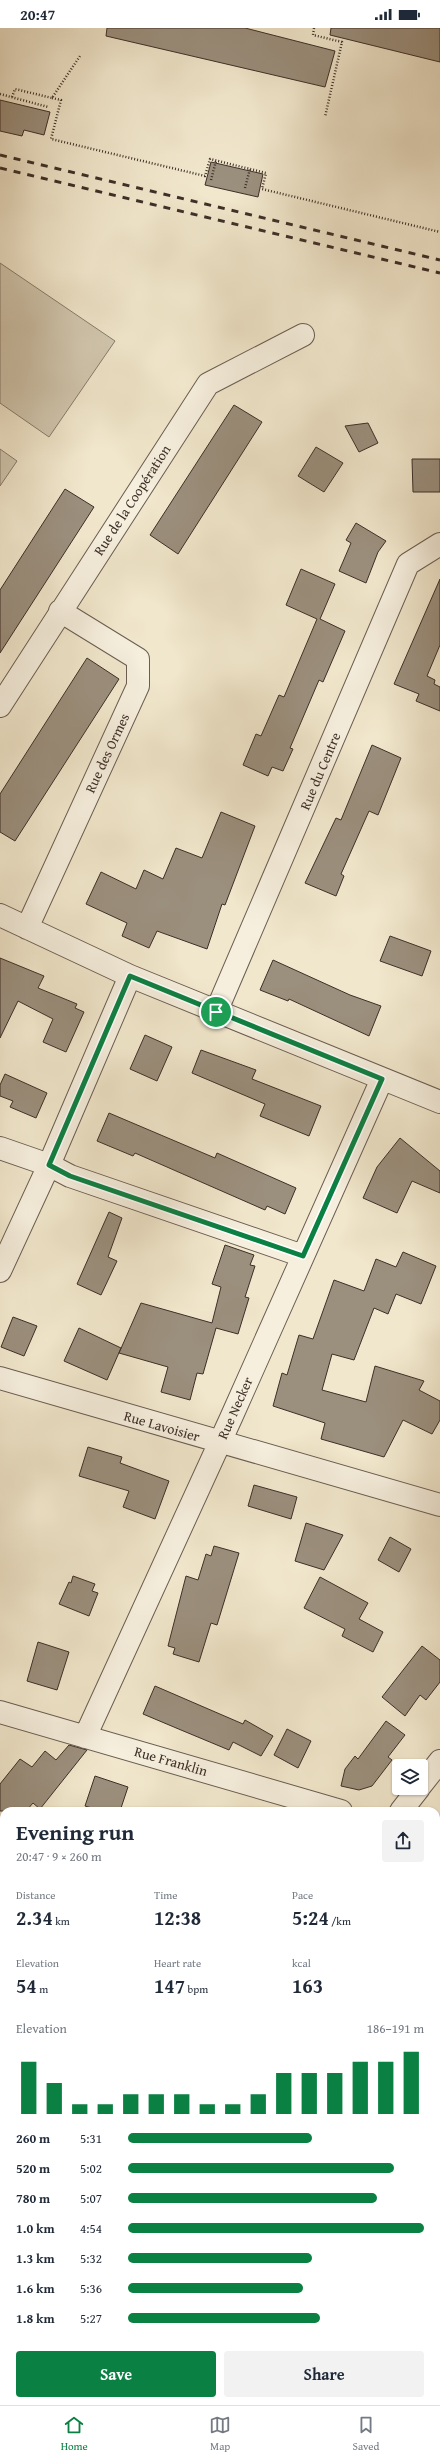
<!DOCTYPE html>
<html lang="en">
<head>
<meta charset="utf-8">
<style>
  body { margin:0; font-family:"Gentium Book Plus",serif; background:#f2f2f3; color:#1f2937; height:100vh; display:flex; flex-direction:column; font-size:15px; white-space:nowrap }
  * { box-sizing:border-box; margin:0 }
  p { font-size:13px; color:#747a83 }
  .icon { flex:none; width:22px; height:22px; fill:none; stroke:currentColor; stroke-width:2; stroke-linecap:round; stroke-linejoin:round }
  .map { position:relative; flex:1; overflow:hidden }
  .details { position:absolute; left:0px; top:1779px; width:440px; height:598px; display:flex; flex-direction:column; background:#fff; border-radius:12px 12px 0 0; box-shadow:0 1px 3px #0004 }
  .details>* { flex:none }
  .buttons { position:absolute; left:392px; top:1731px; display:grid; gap:8px }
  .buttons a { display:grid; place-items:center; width:36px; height:36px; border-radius:4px; background:#fff; box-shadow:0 1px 3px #0004; font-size:20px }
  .pin { position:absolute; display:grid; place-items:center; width:34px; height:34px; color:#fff; margin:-17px; border:2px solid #fff; border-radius:50%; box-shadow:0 1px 4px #0007 }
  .round { display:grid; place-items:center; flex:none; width:42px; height:42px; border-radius:4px; background:#f2f2f3 }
  .summary { display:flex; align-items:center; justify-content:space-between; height:68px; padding:0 16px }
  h1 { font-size:22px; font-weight:700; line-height:30px }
  .stats { display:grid; grid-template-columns:repeat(3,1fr); gap:6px; height:68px; padding:4px 16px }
  .stats div { display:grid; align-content:center }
  .stats b { font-size:20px; font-weight:700 }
  .stats small { font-size:11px; font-weight:400 }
  .stats p { font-size:11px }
  .chart { height:112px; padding:8px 16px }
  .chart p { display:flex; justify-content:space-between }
  .chart svg { width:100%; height:72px; margin-top:4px; stroke:#0b8043; stroke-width:6 }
  .action { display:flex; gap:8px; margin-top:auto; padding:8px 16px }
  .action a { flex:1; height:46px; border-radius:4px; background:#0b8043; color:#fff; font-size:16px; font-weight:700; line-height:46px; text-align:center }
  .action a+a { background:#f2f2f3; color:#1f2937 }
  ul { padding:0 16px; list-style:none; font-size:13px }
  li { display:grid; grid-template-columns:64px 48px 1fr; align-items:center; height:30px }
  li i { height:10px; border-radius:5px; background:#0b8043 }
  .status { display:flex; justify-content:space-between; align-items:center; height:28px; padding:0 20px; background:#fff; direction:ltr }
  .status svg { height:11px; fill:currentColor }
  .tab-bar { display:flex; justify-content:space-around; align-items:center; height:56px; border-top:1px solid #e0e1e3; background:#fff; font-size:11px; color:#747a83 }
  .tab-bar a { display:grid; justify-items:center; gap:2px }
  .tab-bar .on { color:#0b8043 }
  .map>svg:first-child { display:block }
  .green { fill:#d2c8b0; stroke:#887c6c }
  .building { fill:#9b8f7d; stroke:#3d2f28 }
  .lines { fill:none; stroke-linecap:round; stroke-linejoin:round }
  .minor-casing { stroke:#6a5d51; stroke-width:24 }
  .path { stroke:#3d2f28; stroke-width:2.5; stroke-dasharray:1 2; stroke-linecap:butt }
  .minor { stroke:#f6efde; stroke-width:22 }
  .rail { stroke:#3d2f28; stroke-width:3; stroke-dasharray:7 7; stroke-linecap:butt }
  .route-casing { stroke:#fff; stroke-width:8 }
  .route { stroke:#0b8043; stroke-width:5 }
  .labels { text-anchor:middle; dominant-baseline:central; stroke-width:3; stroke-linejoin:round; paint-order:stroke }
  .street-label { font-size:14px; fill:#3d2f28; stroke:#f6efde }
</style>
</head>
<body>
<div class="status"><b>20:47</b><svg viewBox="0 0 49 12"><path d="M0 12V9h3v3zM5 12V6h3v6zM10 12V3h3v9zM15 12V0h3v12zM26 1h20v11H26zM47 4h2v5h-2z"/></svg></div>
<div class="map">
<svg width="440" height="2377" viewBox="0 0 440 2377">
  <rect width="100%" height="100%" fill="#f1e7cc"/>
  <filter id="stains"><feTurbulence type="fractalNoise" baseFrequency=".005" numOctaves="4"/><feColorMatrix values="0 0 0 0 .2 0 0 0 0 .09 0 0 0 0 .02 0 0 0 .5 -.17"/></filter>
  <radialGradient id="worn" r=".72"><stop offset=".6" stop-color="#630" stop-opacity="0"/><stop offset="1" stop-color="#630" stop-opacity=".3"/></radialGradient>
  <path class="green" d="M0,235L115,313L49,409L0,375Z
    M0,421L17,433L0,458Z"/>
  <path class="building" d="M107,0H245L335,23L325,59L106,8Z
    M331,0H440V34L330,7Z
    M0,72L50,84L44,107L24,102L22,108L0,103Z
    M211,134L263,146L258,169L205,157Z
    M234,377L262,394L178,526L150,507Z
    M368,395L378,415L359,424L345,398Z
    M316,419L343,435L324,464L298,448Z
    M412,431H440V464H413Z
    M65,461L94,479L0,625V562Z
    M356,495L386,513L378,524L366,555L339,543L351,515L346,512Z
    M301,541L335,556L320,591L345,603L323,654L319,652L290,720L293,721L283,743L272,739L268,748L243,737L256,706L261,708L279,667L284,669L317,591L286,577Z
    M440,551V617L427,648L435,652L434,656L440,659V683L416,673L419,666L394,656Z
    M87,630L119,651L15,813L0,804V766Z
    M372,717L401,730L378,787L369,783L341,846L344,848L336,868L305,855L336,790L341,792Z
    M221,784L255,798L225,877L222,876L207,921L157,903L149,920L122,908L127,895L86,876L101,844L136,861L144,842L163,851L176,820L202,830Z
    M390,908L431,923L422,948L380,933Z
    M0,930L44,948L38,960L77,976L75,980L84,984L66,1024L43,1014L53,991L18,973L0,1010Z
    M273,932L350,967L381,978L369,1008L289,971L288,973L260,962Z
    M145,1007L172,1019L157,1053L130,1041Z
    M201,1022L256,1042L252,1051L321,1078L309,1108L260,1088L265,1076L192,1045Z
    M5,1046L47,1065L36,1090L10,1079L13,1073L0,1068V1057Z
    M109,1085L215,1130L217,1125L296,1160L285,1186L267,1178L265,1182L135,1125L133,1128L97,1113Z
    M400,1110L440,1143V1165L412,1153L397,1185L363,1170L377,1139Z
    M109,1184L122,1190L108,1229L117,1233L101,1267L77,1256Z
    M225,1217L254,1227L250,1237L255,1238L245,1269L249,1270L238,1306L216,1300L203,1346L197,1345L190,1372L161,1364L168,1339L119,1325L141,1275L212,1295L221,1259L212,1256Z
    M403,1224L436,1238L421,1276L396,1266L388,1286L374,1280L354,1332L332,1326L322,1362L366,1374L375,1338L424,1353L419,1362L440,1373V1392L432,1406L403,1392L384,1429L321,1411L325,1395L273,1378L282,1345L287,1347L299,1307L313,1311L334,1252L364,1263L376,1231L396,1239Z
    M13,1289L37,1298L24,1328L1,1319Z
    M79,1300L121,1320L107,1352L64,1333Z
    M88,1419L122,1429L120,1435L169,1453L155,1491L123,1479L129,1463L79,1448Z
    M254,1457L297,1469L291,1491L248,1478Z
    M306,1495L343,1507L324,1542L295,1533Z
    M390,1509L411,1521L399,1544L378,1532Z
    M214,1518L239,1525L217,1597L211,1595L199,1634L173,1626L175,1620L168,1618L186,1548L198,1552L206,1526L211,1528Z
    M73,1548L95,1556L92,1563L98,1565L89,1588L59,1576L69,1554L71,1555Z
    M320,1549L368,1575L359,1591L383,1604L373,1624L342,1608L345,1601L304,1580Z
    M38,1614L69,1624L57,1662L27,1653Z
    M422,1618L440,1632V1654L426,1672L420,1667L405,1688L382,1669Z
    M155,1658L243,1696L245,1692L273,1708L261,1728L233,1714L229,1722L181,1702L143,1686Z
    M386,1693L405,1707L388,1729L392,1732L372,1758L359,1762L341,1758L345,1741L355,1728L358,1731Z
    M287,1701L311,1713L298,1740L274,1727Z
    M69,1717L87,1722L40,1781L33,1775L26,1783H0V1756L20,1731L32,1739L45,1723L56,1732Z
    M95,1748L128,1759L120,1783H102L85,1778Z"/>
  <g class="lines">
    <g class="minor-casing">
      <path id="minor" d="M0,678L208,356L303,307
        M0,887L130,948L440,1074
        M27,900L138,658V631L60,583
        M216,984L408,536L440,516
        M0,1120L49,1137L70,1148L303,1228
        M0,1243L49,1137L130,948
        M0,1350L440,1477
        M0,1684L341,1783
        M85,1709L231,1390L382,1051
        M421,1757L440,1733
        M401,1783L419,1760
        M0,2029L4,2030
        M436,2103L440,2104
        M0,2291L4,2286
        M268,2373L269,2377"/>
    </g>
    <path class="path" d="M314,0L313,7L342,14L325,89
      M0,66L48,79
      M12,69L15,61L52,70L80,28
      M52,70L61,72L51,111L205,148L210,131L266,145L262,161L440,204
      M211,152L216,133
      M245,160L250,141"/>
    <use href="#minor" class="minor"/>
    <path class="rail" d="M0,127L440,232
      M0,140L440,245"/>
  </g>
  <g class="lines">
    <g class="route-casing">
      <path id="route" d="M130,948L382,1051L303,1228L70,1148L49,1137Z"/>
    </g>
    <use href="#route" class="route"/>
  </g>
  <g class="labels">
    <g class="street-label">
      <text transform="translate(132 472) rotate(-57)">Rue de la Coopération</text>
      <text transform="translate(107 725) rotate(-65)">Rue des Ormes</text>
      <text transform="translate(320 743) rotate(-67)">Rue du Centre</text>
      <text transform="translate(235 1380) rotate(-66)">Rue Necker</text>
      <text transform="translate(162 1398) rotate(16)">Rue Lavoisier</text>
      <text transform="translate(171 1733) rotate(16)">Rue Franklin</text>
    </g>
  </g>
  <rect width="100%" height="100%" filter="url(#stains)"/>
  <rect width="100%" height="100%" fill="url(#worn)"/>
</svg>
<div class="buttons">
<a><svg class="icon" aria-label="layers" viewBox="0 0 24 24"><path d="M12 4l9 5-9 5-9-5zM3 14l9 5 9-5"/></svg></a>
</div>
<div class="pin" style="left:216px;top:984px;background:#1e9e55"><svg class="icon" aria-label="arrive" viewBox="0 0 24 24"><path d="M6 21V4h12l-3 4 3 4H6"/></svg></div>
<section class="details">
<div class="summary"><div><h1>Evening run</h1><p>20:47 · 9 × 260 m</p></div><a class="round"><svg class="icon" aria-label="share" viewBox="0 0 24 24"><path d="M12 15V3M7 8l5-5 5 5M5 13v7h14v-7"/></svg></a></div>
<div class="stats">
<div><p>Distance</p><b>2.34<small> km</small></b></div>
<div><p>Time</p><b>12:38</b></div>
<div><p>Pace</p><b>5:24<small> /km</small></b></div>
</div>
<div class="stats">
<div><p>Elevation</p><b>54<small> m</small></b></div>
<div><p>Heart rate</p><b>147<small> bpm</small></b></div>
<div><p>kcal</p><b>163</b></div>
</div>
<div class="chart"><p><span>Elevation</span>186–191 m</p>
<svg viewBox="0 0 160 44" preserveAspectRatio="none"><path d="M5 44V12M15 44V25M25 44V38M35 44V38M45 44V32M55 44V32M65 44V32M75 44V38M85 44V38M95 44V32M105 44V19M115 44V19M125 44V19M135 44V12M145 44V12M155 44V6"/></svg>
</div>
<ul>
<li><b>260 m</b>5:31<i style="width:62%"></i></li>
<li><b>520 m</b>5:02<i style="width:90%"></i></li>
<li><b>780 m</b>5:07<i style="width:84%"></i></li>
<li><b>1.0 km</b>4:54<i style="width:100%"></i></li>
<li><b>1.3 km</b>5:32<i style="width:62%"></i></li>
<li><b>1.6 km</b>5:36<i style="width:59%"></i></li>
<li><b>1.8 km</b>5:27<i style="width:65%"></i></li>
</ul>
<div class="action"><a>Save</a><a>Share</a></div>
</section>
</div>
<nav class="tab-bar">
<a class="on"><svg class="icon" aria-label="home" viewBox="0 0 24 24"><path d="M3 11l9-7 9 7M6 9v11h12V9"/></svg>Home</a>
<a><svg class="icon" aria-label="map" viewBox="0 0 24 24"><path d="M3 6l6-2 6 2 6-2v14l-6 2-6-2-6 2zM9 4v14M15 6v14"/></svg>Map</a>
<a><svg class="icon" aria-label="saved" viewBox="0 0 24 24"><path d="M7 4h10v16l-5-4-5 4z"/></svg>Saved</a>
</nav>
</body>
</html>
